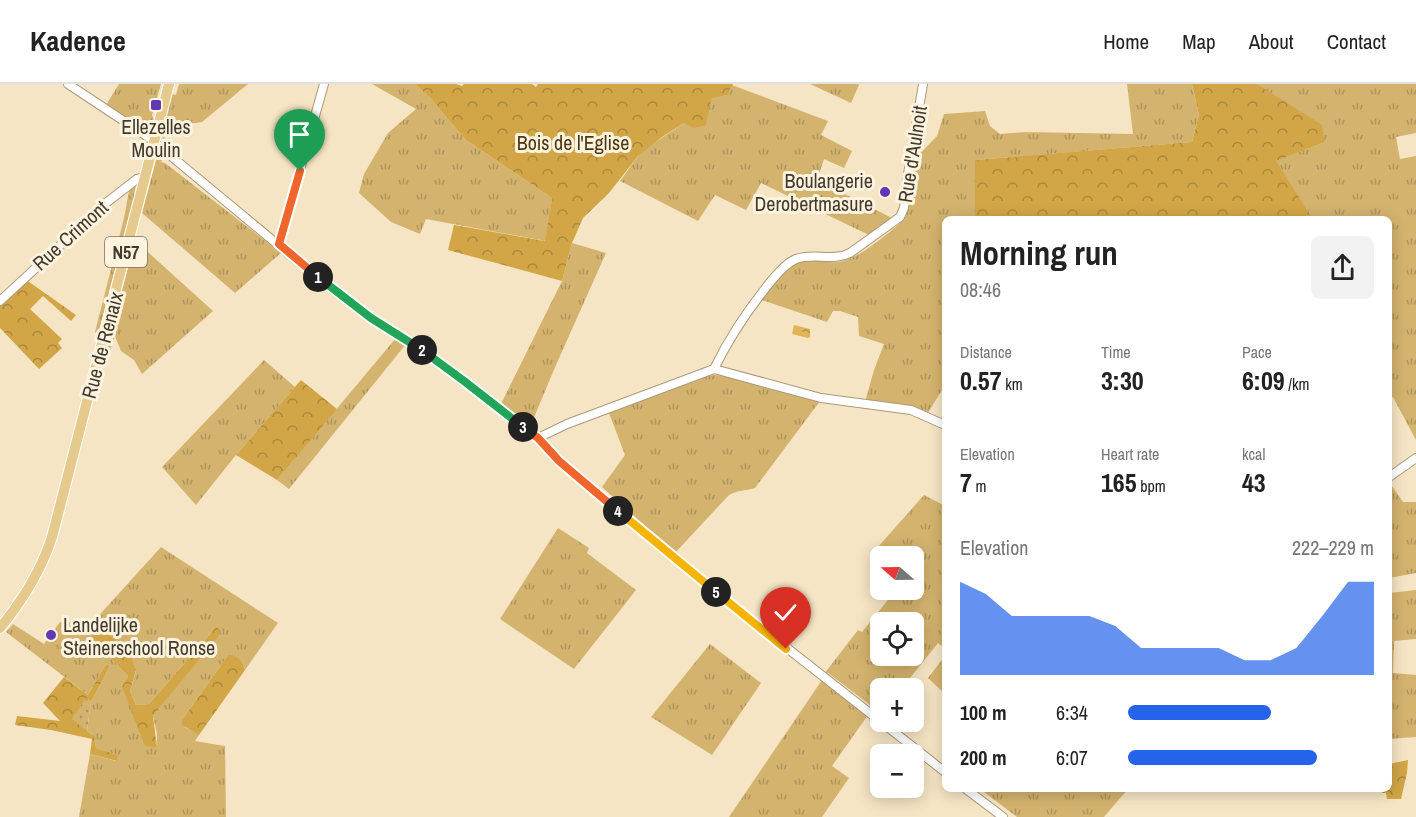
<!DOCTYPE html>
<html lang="en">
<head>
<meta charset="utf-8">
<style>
  body { margin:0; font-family:"Archivo Narrow",sans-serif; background:#f2f2f2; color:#222; height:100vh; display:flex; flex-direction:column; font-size:22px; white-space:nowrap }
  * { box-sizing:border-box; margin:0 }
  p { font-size:20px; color:#767676 }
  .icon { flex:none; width:33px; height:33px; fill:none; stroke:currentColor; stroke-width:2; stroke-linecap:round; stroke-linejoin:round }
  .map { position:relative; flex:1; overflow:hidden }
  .side { position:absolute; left:942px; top:132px; width:450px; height:576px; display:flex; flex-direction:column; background:#fff; border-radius:9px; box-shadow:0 3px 15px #0003 }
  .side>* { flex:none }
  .needle { width:39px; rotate:290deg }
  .fabs { position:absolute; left:870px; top:462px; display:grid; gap:12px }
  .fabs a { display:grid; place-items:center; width:54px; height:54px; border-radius:9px; background:#fff; box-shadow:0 3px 15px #0003; font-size:30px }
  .pin { position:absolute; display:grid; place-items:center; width:51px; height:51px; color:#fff; margin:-62px -26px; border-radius:50% 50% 50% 0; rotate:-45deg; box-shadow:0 0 6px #0007 }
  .pin .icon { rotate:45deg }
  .km { position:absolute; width:30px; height:30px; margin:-15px; border-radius:50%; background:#222; color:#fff; font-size:16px; line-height:30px; text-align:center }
  .round { display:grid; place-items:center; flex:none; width:63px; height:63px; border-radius:9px; background:#f2f2f2 }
  .summary { display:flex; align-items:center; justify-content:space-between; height:102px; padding:0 18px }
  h1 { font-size:33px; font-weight:700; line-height:45px }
  .metrics { display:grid; grid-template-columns:repeat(3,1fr); gap:9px; height:102px; padding:6px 18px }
  .metrics div { display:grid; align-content:center }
  .metrics b { font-size:26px; font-weight:700 }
  .metrics small { font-size:16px; font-weight:400 }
  .metrics p { font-size:16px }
  .chart { height:168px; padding:12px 18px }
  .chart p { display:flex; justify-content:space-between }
  .chart svg { width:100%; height:108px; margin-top:6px; fill:#2563eb; opacity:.7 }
  ul { padding:0 18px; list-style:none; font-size:20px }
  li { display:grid; grid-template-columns:96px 72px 1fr; align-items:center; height:45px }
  li i { height:15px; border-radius:8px; background:#2563eb }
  header { display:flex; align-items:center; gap:36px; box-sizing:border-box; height:84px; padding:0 30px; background:#fff; border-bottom:2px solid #e0e0e0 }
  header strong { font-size:28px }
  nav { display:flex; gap:33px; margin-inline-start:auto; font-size:21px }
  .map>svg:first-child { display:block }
  .grass { fill:url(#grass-tufts); fill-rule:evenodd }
  .forest { fill:url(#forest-crowns) }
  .park { fill:url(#park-dots) }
  .water { fill:url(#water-ripples) }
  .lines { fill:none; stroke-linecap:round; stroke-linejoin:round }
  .minor-casing { stroke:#a9997a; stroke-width:10 }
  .major-casing { stroke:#fff; stroke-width:12 }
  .minor { stroke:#fff; stroke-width:8 }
  .major { stroke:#e6ca8d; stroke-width:10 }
  .split-1-casing { stroke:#fff; stroke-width:12 }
  .split-2-casing { stroke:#fff; stroke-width:12 }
  .split-3-casing { stroke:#fff; stroke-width:12 }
  .split-4-casing { stroke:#fff; stroke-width:12 }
  .split-5-casing { stroke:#fff; stroke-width:12 }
  .split-6-casing { stroke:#fff; stroke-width:12 }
  .split-1 { stroke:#f0652b; stroke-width:8 }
  .split-2 { stroke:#22a559; stroke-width:8 }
  .split-3 { stroke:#22a559; stroke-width:8 }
  .split-4 { stroke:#f0652b; stroke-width:8 }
  .split-5 { stroke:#f5b400; stroke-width:8 }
  .split-6 { stroke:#f5b400; stroke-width:8 }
  .poi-dot { fill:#6138b0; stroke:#fdf3df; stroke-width:2 }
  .labels { text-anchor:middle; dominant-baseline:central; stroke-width:6; stroke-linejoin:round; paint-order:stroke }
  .shield { fill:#fdf3df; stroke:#797263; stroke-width:1.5 }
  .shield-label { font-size:18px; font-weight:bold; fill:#413b2e }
  .poi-label { font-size:20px; fill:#413b2e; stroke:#fdf3df }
  .park-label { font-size:20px; fill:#4c3911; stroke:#fdf3df }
  .street-label { font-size:20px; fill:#413b2e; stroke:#fdf3df }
</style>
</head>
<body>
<header>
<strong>Kadence</strong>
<nav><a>Home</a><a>Map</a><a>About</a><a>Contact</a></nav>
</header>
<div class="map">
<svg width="1416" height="733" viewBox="0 0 1416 733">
  <defs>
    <pattern id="grass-tufts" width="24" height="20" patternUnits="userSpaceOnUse" patternTransform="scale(1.5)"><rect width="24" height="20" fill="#d4b36f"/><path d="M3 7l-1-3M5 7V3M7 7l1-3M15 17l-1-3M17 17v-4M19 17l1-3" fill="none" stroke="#ae935c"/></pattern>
    <pattern id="forest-crowns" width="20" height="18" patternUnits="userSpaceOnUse" patternTransform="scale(1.5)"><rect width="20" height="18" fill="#d2a646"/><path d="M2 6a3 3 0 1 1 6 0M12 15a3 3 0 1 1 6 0" fill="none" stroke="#ac883b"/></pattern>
    <pattern id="park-dots" width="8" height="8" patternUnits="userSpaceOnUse" patternTransform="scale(1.5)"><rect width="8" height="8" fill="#d4b36f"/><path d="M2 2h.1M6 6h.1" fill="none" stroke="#ae935c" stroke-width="1.8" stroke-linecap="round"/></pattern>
    <pattern id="water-ripples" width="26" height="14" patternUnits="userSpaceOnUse" patternTransform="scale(1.5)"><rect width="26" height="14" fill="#e1b455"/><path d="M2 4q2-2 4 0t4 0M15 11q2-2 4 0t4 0" fill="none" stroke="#b89447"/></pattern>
  </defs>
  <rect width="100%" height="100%" fill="#f6e5c4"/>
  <path class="grass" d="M119,0H161L152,31L154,36L149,45C135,45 118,29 106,21Z
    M179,0H248L202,38L168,43L163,57L162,50L172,10L176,11Z
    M372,0H415L430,14L466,56L552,114L546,157L426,135L420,150L391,138L359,109L364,90L388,49L416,25Z
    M810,0H858L859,1L851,19Z
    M1127,0H1192L1199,31L1192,58L976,76L975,135H945V301L928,329L865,318L874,286L884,260L859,252L858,233L840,227H833L827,238L759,215L769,203L796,178C810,172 824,180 838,178C860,175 888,149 905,135L913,77L937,52L944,30L985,27L990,42L1000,50L1025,48L1133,50Z
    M1257,0H1416V49L1396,53L1400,75L1416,72V356L1393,313L1389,315V135H1313L1275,77L1325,58Z
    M732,1L828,37L821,51L852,67L844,84L824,75L817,96L894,135L869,151L761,99L746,126L715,111L698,137L620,97L638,72L648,63L684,39L711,15L726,11Z
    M161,72L164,73L161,78L165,79L281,169L235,209L142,129L155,80L157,73Z
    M136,100L134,113L98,251L95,248L124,134L129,107H127Z
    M572,159L606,169L556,281L530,343L500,322L562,197Z
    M139,160L213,227L142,290L134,276L121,267L115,252L110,266L106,267L134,161L137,164Z
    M396,254L406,260L289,405L277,396Z
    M264,276L295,303L236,371L196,421L162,383Z
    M714,291L727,292L820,317L755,404C745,407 736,406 728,412L675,469L602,403L625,371L609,329L700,294Z
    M1389,398L1403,418H1416V489L1389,494Z
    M924,411L945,422V564L938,559L902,604H880V631L879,633L872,628L874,624L828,589L824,590L858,546L862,548L896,506H914V472H888L877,464ZM880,538H914V572H880Z
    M558,444L589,464L587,469L636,506L574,585L500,535Z
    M161,463L278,539L245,586L242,577L228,571L182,636L186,644L196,648L199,651L195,657L225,662L226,733H79L90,670L116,677L118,671L96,664L94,652L87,647L91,618L110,582L106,580L88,611L6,548L13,540L44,560L60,538H93ZM215,544L219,545V550L153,632L157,650V663L123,603L128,592L113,576L136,587L130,607L136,621L149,620Z
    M1416,506V555L1394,557L1393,589L1416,591V653L1389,655V509Z
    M710,560L761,599L712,671L651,633Z
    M945,572V610L928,594Z
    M822,596L868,631L832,682L849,694L822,733H729Z
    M980,705H1128L1104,733H1017Z"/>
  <path class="forest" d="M415,0H456L462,2L464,0H532L536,3L538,0H733L727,11L711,15L706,41L694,44L684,39L662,53L638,72L609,109L583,134L572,159L562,197L448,166L454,141L545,157L552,114L466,56L430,14Z
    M1192,0H1257L1322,41L1325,58L1276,77L1313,135H975V76L1192,58L1199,31Z
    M25,195L76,231L71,237L43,212L30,225L62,255L58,259L62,264L39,285L0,244V221Z
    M301,296L337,325L277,396L236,371Z
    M216,543L219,545L220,550L153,632L157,663L145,662L122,603L128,592L91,553L95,547L100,544L114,555L132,576L136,586L130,607L136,621L149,620Z
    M228,571H233L242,577L245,586L199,651L182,641V636Z
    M106,580L110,582L91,618L86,614L87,647L94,652L96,664L118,671L117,677L90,670L92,655L51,646L15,641L17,632L60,637L43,619L64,593L88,611Z
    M1408,676L1407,689L1401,715H1387L1386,709H1382V705H1389V680Z"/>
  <path class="park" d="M86,614L91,618L87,647L72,635Z"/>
  <path class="water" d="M794,241L810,245V253L808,254L792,250Z"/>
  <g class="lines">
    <g class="minor-casing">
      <path id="minor" d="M68,0L148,53L329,203L371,234L432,273L464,297L512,335L538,354L559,377L722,513L945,688
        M279,160L324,0
        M0,217L106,119L137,95L146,93
        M714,285C730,252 749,224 772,196C779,188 786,179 796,175C814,168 832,178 850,169L900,133L904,124L907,96L923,0
        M538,354L567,340L714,285L821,314L911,326L945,341
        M1389,393L1416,374
        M966,705L1003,733"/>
    </g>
    <g class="major-casing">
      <path id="major" d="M0,544C23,516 41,487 52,453L169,0"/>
    </g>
    <use href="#minor" class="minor"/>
    <use href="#major" class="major"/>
  </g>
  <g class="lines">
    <g class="split-1-casing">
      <path id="split-1" d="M300,87L279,160L318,193"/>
    </g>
    <g class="split-2-casing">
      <path id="split-2" d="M318,193L371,234L422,266"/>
    </g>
    <g class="split-3-casing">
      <path id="split-3" d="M422,266L464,297L523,343"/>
    </g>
    <g class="split-4-casing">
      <path id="split-4" d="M523,343L538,354L559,377L618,427"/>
    </g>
    <g class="split-5-casing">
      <path id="split-5" d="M618,427L716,508"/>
    </g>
    <g class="split-6-casing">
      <path id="split-6" d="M716,508L786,565"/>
    </g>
    <use href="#split-1" class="split-1"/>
    <use href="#split-2" class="split-2"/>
    <use href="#split-3" class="split-3"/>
    <use href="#split-4" class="split-4"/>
    <use href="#split-5" class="split-5"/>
    <use href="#split-6" class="split-6"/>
  </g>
  <g class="poi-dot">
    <rect x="150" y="15" width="12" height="12" rx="3"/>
    <circle cx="885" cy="108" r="6"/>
    <circle cx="51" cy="551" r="6"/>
  </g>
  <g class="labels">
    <rect class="shield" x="105" y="153" width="42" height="30" rx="4.5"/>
    <g class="shield-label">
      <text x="126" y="168">N57</text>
    </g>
    <g class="poi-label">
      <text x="156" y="42">Ellezelles<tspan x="156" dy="23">Moulin</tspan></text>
      <text x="873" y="96" text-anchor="end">Boulangerie<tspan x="873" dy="23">Derobertmasure</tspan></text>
      <text x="63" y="540" text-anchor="start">Landelijke<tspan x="63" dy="23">Steinerschool Ronse</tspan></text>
    </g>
    <g class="park-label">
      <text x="573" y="58">Bois de l'Eglise</text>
    </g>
    <g class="street-label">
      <text transform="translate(912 70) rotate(-81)">Rue d'Aulnoit</text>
      <text transform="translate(70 151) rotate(-42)">Rue Crimont</text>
      <text transform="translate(102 261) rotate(-75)">Rue de Renaix</text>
    </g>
  </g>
</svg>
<div class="fabs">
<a><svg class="needle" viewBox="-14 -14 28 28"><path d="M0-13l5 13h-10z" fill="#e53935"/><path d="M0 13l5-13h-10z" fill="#767676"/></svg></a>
<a><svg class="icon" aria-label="locate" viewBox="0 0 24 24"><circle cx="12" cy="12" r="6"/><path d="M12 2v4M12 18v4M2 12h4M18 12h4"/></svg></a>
<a>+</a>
<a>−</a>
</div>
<div class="pin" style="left:300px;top:87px;background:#1e9e55"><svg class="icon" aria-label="arrive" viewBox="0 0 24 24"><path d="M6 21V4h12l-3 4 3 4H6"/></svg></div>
<div class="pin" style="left:786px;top:565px;background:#d93025"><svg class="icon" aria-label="check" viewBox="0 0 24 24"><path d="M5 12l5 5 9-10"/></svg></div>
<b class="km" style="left:318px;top:193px">1</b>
<b class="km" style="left:422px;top:266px">2</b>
<b class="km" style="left:523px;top:343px">3</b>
<b class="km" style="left:618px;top:427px">4</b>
<b class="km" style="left:716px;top:508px">5</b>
<section class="side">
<div class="summary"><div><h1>Morning run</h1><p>08:46</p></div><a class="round"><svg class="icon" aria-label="share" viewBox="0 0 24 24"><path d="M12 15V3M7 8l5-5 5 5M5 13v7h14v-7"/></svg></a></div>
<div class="metrics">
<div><p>Distance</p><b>0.57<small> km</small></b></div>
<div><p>Time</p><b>3:30</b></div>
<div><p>Pace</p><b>6:09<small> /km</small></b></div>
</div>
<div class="metrics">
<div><p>Elevation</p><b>7<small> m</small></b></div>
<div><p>Heart rate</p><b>165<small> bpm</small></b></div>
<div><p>kcal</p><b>43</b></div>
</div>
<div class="chart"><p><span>Elevation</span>222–229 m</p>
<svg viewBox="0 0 160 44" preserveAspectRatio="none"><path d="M0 44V6L10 11L20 20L30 20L40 20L50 20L60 24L70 33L80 33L90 33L100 33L110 38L120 38L130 33L140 20L150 6L160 6V44z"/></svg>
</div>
<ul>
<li><b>100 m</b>6:34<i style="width:58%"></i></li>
<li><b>200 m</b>6:07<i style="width:77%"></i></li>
</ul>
</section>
</div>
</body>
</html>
